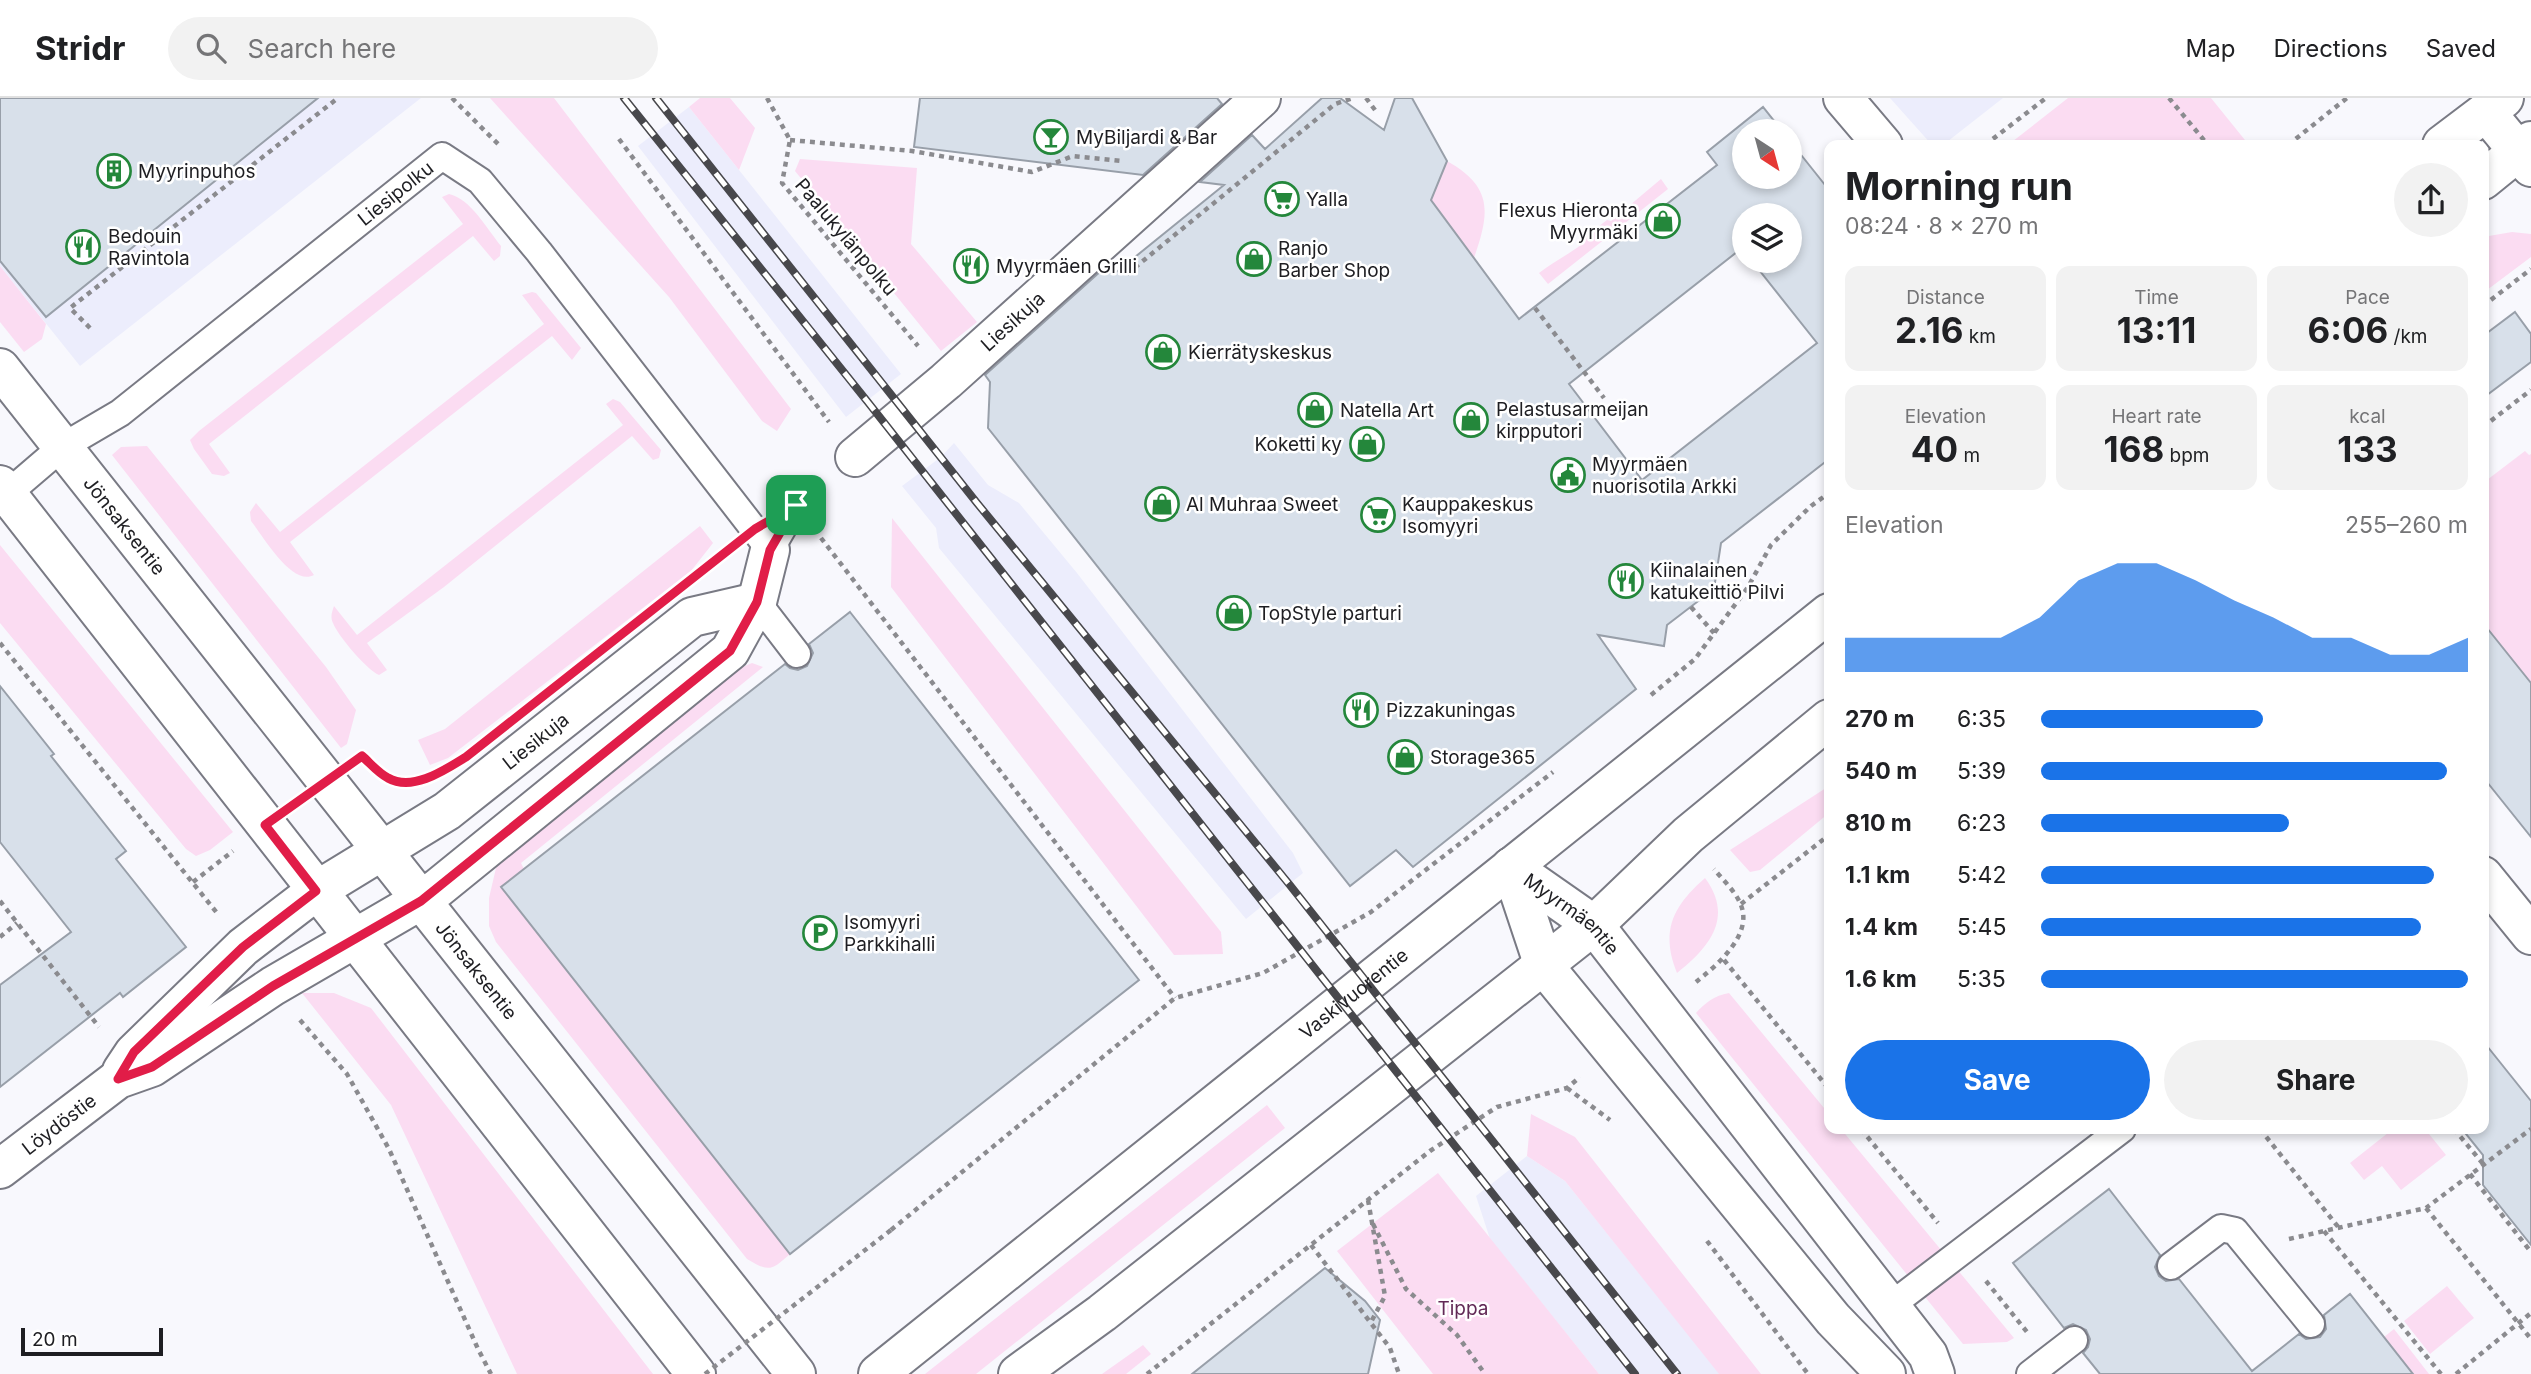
<!DOCTYPE html>
<html lang="en">
<head>
<meta charset="utf-8">
<style>
  body { margin:0; font-family:Inter,sans-serif; background:#f2f2f2; color:#202124; height:100vh; display:flex; flex-direction:column; font-size:26px; white-space:nowrap }
  * { box-sizing:border-box; margin:0 }
  p { font-size:23px; color:#757577 }
  .icon { flex:none; width:38px; height:38px; fill:none; stroke:currentColor; stroke-width:2; stroke-linecap:round; stroke-linejoin:round }
  .map { position:relative; flex:1; overflow:hidden }
  .panel { position:absolute; left:1824px; top:42px; width:665px; height:994px; display:flex; flex-direction:column; background:#fff; border-radius:14px; box-shadow:0 4px 10px #0003 }
  .panel>* { flex:none }
  .needle { width:46px; rotate:144deg }
  .fabs { position:absolute; left:1732px; top:21px; display:grid; gap:14px }
  .fabs a { display:grid; place-items:center; width:70px; height:70px; border-radius:50%; background:#fff; box-shadow:0 4px 10px #0003; font-size:35px }
  .scale { position:absolute; left:21px; bottom:18px; width:142px; box-sizing:border-box; padding-left:7px; border:4px solid #1e1e22; border-top:0; font-size:19px; line-height:24px; white-space:nowrap; color:#1e1e22; -webkit-text-stroke:5px #fff; paint-order:stroke }
  .pin { position:absolute; display:grid; place-items:center; width:60px; height:60px; color:#fff; margin:-30px; border-radius:14px; box-shadow:0 4px 10px #0006 }
  .round { display:grid; place-items:center; flex:none; width:74px; height:74px; border-radius:37px; background:#f2f2f2 }
  .overview { display:flex; align-items:center; justify-content:space-between; height:119px; padding:0 21px }
  h1 { font-size:38px; font-weight:700; line-height:52px }
  .stats { display:grid; grid-template-columns:repeat(3,1fr); gap:10px; height:119px; padding:7px 21px }
  .stats div { display:grid; align-content:center; border-radius:14px; background:#f2f2f2; text-align:center }
  .stats b { font-size:35px; font-weight:700 }
  .stats small { font-size:19px; font-weight:400 }
  .stats p { font-size:19px }
  .chart { height:196px; padding:14px 21px }
  .chart p { display:flex; justify-content:space-between }
  .chart svg { width:100%; height:126px; margin-top:7px; fill:#1a73e8; opacity:.7 }
  .button { display:flex; gap:14px; margin-top:auto; padding:14px 21px }
  .button a { flex:1; height:80px; border-radius:42px; background:#1a73e8; color:#fff; font-size:28px; font-weight:700; line-height:80px; text-align:center }
  .button a+a { background:#f2f2f2; color:#202124 }
  ul { padding:0 21px; list-style:none; font-size:23px }
  li { display:grid; grid-template-columns:112px 84px 1fr; align-items:center; height:52px }
  li i { height:18px; border-radius:9px; background:#1a73e8 }
  header { display:flex; align-items:center; gap:42px; box-sizing:border-box; height:98px; padding:0 35px; background:#fff; border-bottom:2px solid #e0e0e0 }
  header strong { font-size:33px }
  nav { display:flex; gap:38px; margin-inline-start:auto; font-size:24px }
  .search { width:490px; height:63px; background:#f2f2f2; display:flex; align-items:center; gap:18px; box-sizing:border-box; padding:0 24px; border-radius:38px; color:#757577; font-size:26px }
  .map>svg:first-child { display:block }
  .built { fill:#ecedfc }
  .green { fill:#fbdcf2 }
  .building { fill:#d8e0ea; stroke:#989fa9; stroke-width:2; fill-rule:evenodd }
  .lines { fill:none; stroke-linecap:round; stroke-linejoin:round }
  .service-casing { stroke:#797a84; stroke-width:30 }
  .pedestrian-casing { stroke:#797a84; stroke-width:42 }
  .minor-casing { stroke:#797a84; stroke-width:42 }
  .tertiary-casing { stroke:#797a84; stroke-width:42 }
  .secondary-casing { stroke:#797a84; stroke-width:42 }
  .path { stroke:#8b8b8f; stroke-width:4.5; stroke-dasharray:5 5; stroke-linecap:butt }
  .service { stroke:#fff; stroke-width:26 }
  .pedestrian { stroke:#fff; stroke-width:38 }
  .minor { stroke:#fff; stroke-width:38 }
  .tertiary { stroke:#fff; stroke-width:38 }
  .secondary { stroke:#fff; stroke-width:38 }
  .rail-casing { stroke:#48484c; stroke-width:8 }
  .rail { stroke:#fff; stroke-width:5; stroke-dasharray:16; stroke-linecap:butt }
  .path-bridge { stroke:#8b8b8f; stroke-width:4.5; stroke-dasharray:5 5; stroke-linecap:butt }
  .route-casing { stroke:#fff; stroke-width:14 }
  .route { stroke:#e11d48; stroke-width:9 }
  .labels { text-anchor:middle; dominant-baseline:central; stroke-width:5; stroke-linejoin:round; paint-order:stroke }
  .poi-label { font-size:19px; fill:#1e1e22; stroke:#fff; text-anchor:start }
  .street-label { font-size:19px; fill:#1e1e22; stroke:#fff }
  .park-label { font-size:19px; fill:#622a56; stroke:#fff }
</style>
</head>
<body>
<header>
<strong>Stridr</strong>
<div class="search"><svg class="icon" aria-label="search" viewBox="0 0 24 24"><circle cx="10" cy="10" r="6"/><path d="M15 15l6 6"/></svg>Search here</div>
<nav><a>Map</a><a>Directions</a><a>Saved</a></nav>
</header>
<div class="map">
<svg width="2531" height="1276" viewBox="0 0 2531 1276">
  <rect width="100%" height="100%" fill="#f8f8fd"/>
  <path class="built" d="M0,0H421L80,268L0,168Z
    M1890,0H2003L1943,47H1932Z
    M689,9L901,276L846,319L638,48Z
    M954,345L988,387L1019,405L1077,475L1293,755L1303,775L1246,821L939,450L936,430L902,388L941,359Z
    M1527,1058L1565,1083L1720,1276H1599L1490,1141L1476,1098Z"/>
  <path class="green" d="M490,0H554L791,311L777,333L762,323L669,199Z
    M700,0H730L755,30L739,72L689,9Z
    M2068,0H2211L2249,47H2008Z
    M800,61L917,70L911,146L977,224L941,253L795,73Z
    M1447,63C1493,89 1490,114 1474,160L1431,102Z
    M1661,81L1668,91L1548,186L1539,175C1553,164 1566,158 1581,147V142L1607,122L1611,123Z
    M449,96C471,101 487,131 501,148L500,158L494,163L473,138L209,346L230,375L224,378L212,376L194,351L190,342L199,333L463,126L442,99Z
    M2512,134L2531,136V159L2483,195V139Z
    M0,168L46,226L42,241L24,254L0,224Z
    M532,194L536,195L581,250L572,262L552,238L290,444L314,477C292,489 263,438 251,423L250,414L256,405L280,434L544,226L522,197Z
    M613,301L620,304L661,352L659,360L653,362L632,338L444,489L367,545L387,572L379,577C367,572 338,538 333,525C330,519 332,514 334,508L357,537L623,327L606,306Z
    M147,348L326,569L356,612L347,646L341,650L112,357L121,349Z
    M2525,353L2529,357L2531,356V585L2483,525V385Z
    M892,420L1221,834L1223,856L1174,857L891,489Z
    M700,428L713,445L691,473L448,660L430,667L418,642L445,631Z
    M0,447L233,734L210,752L196,758L186,751L0,525Z
    M752,565L763,569L521,765L524,771L501,789L790,1156C771,1173 769,1174 747,1161L496,844L489,828V800L496,770L509,752L734,573Z
    M1829,688V715L1760,772L1750,774L1730,752Z
    M1705,780C1734,819 1710,849 1677,875C1660,833 1673,808 1705,780Z
    M302,895H334L371,910L653,1276H517L391,1007Z
    M1729,895L1829,1016V1031H1841L2014,1240L2007,1244L1963,1246L1696,915C1706,904 1714,898 1729,895Z
    M1267,1007L1285,1030L976,1276H925Z
    M1531,1016L1575,1039L1761,1276H1719L1565,1083L1527,1058Z
    M2393,1031H2425L2446,1057L2401,1092L2382,1068L2364,1082L2350,1065Z
    M1438,1075L1599,1276H1433L1337,1153Z
    M2447,1188L2474,1220L2430,1256L2404,1223Z
    M2394,1231L2429,1276H2413L2384,1239Z
    M1143,1247L1151,1256L1126,1276H1102Z"/>
  <path class="building" d="M0,0H318L46,219L0,163Z
    M920,0H1217L1222,6L1143,77L914,49Z
    M1322,0H1340L1384,32L1395,0H1412L1447,63L1431,102L1519,221L1717,67L1707,54L1763,9L1782,33H1745V79H1790V43L1829,92V361L1721,445L1714,491L1667,527L1664,548L1598,537L1636,591L1413,769L1396,752L1350,788L988,330L990,284L985,277L1102,172L1114,176L1224,87L1200,84L1252,37L1265,51ZM1745,117H1790V163H1752L1817,245L1642,382L1569,286L1742,150L1745,154Z
    M2515,214L2531,236V264L2483,300V238Z
    M850,514L1139,882L790,1156L501,789L785,566L790,570L798,572L807,568L813,555L809,546Z
    M2483,525L2531,585V739L2483,679Z
    M0,588L54,656L51,658L126,753L116,761L186,849L123,899L120,895L0,989V887L71,834L0,744Z
    M2483,943L2531,1003V1147L2483,1087V1057L2462,1031H2483Z
    M2109,1091L2160,1157L2155,1169L2159,1178L2166,1183L2179,1181L2252,1273L2299,1236L2306,1241L2320,1239L2326,1231L2324,1217L2350,1196L2413,1276H2100L2083,1255L2088,1249L2090,1241L2086,1232L2073,1226L2064,1230L2013,1165Z
    M1325,1170L1365,1203L1380,1222L1368,1276H1192Z"/>
  <g class="lines">
    <g class="service-casing">
      <g id="service">
        <path id="s1" d="M7,396L62,349L120,315L442,58L480,83L539,154L770,452L796,407"/>
        <path d="M757,504L797,556"/>
        <path d="M2171,1168L2221,1130L2235,1133L2311,1226"/>
        <path d="M1890,1208L2122,1031"/>
        <path d="M2030,1276L2074,1242"/>
      </g>
    </g>
    <g class="pedestrian-casing">
      <g id="pedestrian">
        <path d="M1843,0L1883,47"/>
        <path id="s2" d="M855,359L946,283L1261,0"/>
        <path d="M2483,778L2531,837"/>
      </g>
    </g>
    <g class="minor-casing">
      <g id="minor">
        <path d="M2486,14L2531,69"/>
        <path id="s3" d="M122,973L134,955L243,849L316,793L447,713L692,519L757,504"/>
        <path id="s4" d="M0,1071L118,981L152,969L273,888L421,802L438,790L730,553L757,504L770,452"/>
      </g>
    </g>
    <g class="tertiary-casing">
      <g id="tertiary">
        <path id="s5" d="M1511,769L1594,827L1928,1257L1935,1276"/>
        <path d="M1511,769L1544,868L1833,1221L1886,1276"/>
      </g>
    </g>
    <g class="secondary-casing">
      <g id="secondary">
        <path d="M2442,47L2504,0"/>
        <path d="M2483,82L2531,43"/>
        <path id="s6" d="M0,270L796,1276"/>
        <path d="M0,387L696,1276"/>
        <path id="s7" d="M878,1276L1829,515"/>
        <path d="M1018,1276L1102,1215L1594,827L1688,737L1829,621"/>
      </g>
    </g>
    <path class="path" d="M452,0L499,47
      M767,0L790,42L782,85L918,248
      M1366,0L1378,16
      M2169,0L2208,47
      M619,41L829,324
      M790,42L912,53L1032,74L1073,58L1123,63
      M1985,47L2046,0
      M2288,47L2347,0
      M2483,208L2531,171
      M1535,210L1604,300
      M90,230L70,210L338,0
      M2483,329L2531,292
      M821,440L1175,900
      M707,468L722,456
      M1691,509L1714,535
      M0,545L217,815
      M1651,597L1695,561L1748,489L1771,447L1811,408L1829,395
      M377,671L389,681L407,684
      M193,784L233,753
      M0,803L99,929
      M1741,806L1829,737
      M0,839L17,825
      M1724,862L1829,991
      M1696,884C1716,868 1755,836 1740,805C1735,793 1722,781 1714,771
      M300,922L347,976L389,1051L478,1251L491,1276
      M1567,990L1610,1022
      M1861,1031L1938,1125
      M2260,1031L2339,1130
      M2454,1031L2484,1067
      M2470,1076L2531,1154
      M1368,1102L1385,1198L1371,1224
      M2426,1110L2531,1241
      M1373,1126L1406,1191L1457,1237L1485,1276
      M891,1132L1175,900L1263,875L1371,814L1553,674
      M2324,1133L2441,1276
      M2289,1141L2426,1110L2531,1031
      M1707,1143L1808,1276
      M1311,1147L1390,1250L1399,1276
      M1986,1183L2027,1234
      M1147,1276L1430,1053L1497,1009L1567,990L1580,979
      M2456,1276L2531,1215"/>
    <use href="#service" class="service"/>
    <use href="#pedestrian" class="pedestrian"/>
    <use href="#minor" class="minor"/>
    <use href="#tertiary" class="tertiary"/>
    <use href="#secondary" class="secondary"/>
    <g class="rail-casing">
      <path id="rail" d="M624,0L867,303L1635,1276
        M656,0L977,405L1289,786L1677,1276"/>
    </g>
    <use href="#rail" class="rail"/>
    <path class="path-bridge" d="M1127,176L1335,6L1353,0
      M705,1276L891,1132"/>
  </g>
  <g class="lines">
    <g class="route-casing">
      <path id="route" d="M796,407L770,452L757,504L730,553L421,803L273,888L152,969L118,981L134,954L243,849L316,793L265,727L362,658C370,665 378,675 388,680C413,694 445,672 466,659L755,431Z"/>
    </g>
    <use href="#route" class="route"/>
  </g>
  <defs>
    <g id="bar-ring" transform="scale(1.75)"><circle r="9.5" fill="#fff" stroke="#24873b" stroke-width="1.5"/><path d="M-6-5H6L.8 .8V4.5H3.5V6h-7V4.5H-.8V.8Z" fill="#24873b"/></g>
    <g id="building-ring" transform="scale(1.75)"><circle r="9.5" fill="#fff" stroke="#24873b" stroke-width="1.5"/><path d="M-4-6H4V6H1V3H-1V6H-4ZM-2.5-4.3h1.7v1.8h-1.7ZM.8-4.3h1.7v1.8H.8ZM-2.5-1h1.7V.8h-1.7ZM.8-1h1.7V.8H.8Z" fill="#24873b"/></g>
    <g id="supermarket-ring" transform="scale(1.75)"><circle r="9.5" fill="#fff" stroke="#24873b" stroke-width="1.5"/><path d="M-6-5.5h2.5l.6 2H6L4.5 2H-2.5L-4.4-4H-6ZM-1.5 3.2a1.3 1.3 0 1 0 .1 0ZM3 3.2a1.3 1.3 0 1 0 .1 0Z" fill="#24873b"/></g>
    <g id="shop-ring" transform="scale(1.75)"><circle r="9.5" fill="#fff" stroke="#24873b" stroke-width="1.5"/><path d="M-5-2.5h2.3a2.7 3.5 0 0 1 5.4 0H5L5.5 6h-11ZM-1.5-2.5h3a1.5 2.3 0 0 0-3 0Z" fill="#24873b"/></g>
    <g id="restaurant-ring" transform="scale(1.75)"><circle r="9.5" fill="#fff" stroke="#24873b" stroke-width="1.5"/><path d="M-5-6h1v4h1v-4h1v4h1v-4h1v5L-1.5 .5V6h-2V.5L-5-1ZM5-6V6H3V1.5H1.5Q1.5-4 5-6Z" fill="#24873b"/></g>
    <g id="civic-ring" transform="scale(1.75)"><circle r="9.5" fill="#fff" stroke="#24873b" stroke-width="1.5"/><path d="M-.6-6.5H3V-4.5H.6V-3L4-1V1h2V6H-6V1h2V-1L-.6-3ZM-1.2 2.5V6h2.4V2.5Z" fill="#24873b"/></g>
    <g id="parking-ring" transform="scale(1.75)"><circle r="9.5" fill="#fff" stroke="#24873b" stroke-width="1.5"/><path d="M-3.5-5.5H1a3.5 3.5 0 0 1 0 7H-1V5.5H-3.5ZM-1-3.4V-.6H.8a1.4 1.4 0 0 0 0-2.8Z" fill="#24873b"/></g>
  </defs>
  <g fill-rule="evenodd">
    <use href="#bar-ring" x="1051" y="39"/>
    <use href="#building-ring" x="114" y="73"/>
    <use href="#supermarket-ring" x="1282" y="101"/>
    <use href="#shop-ring" x="1663" y="123"/>
    <use href="#restaurant-ring" x="83" y="149"/>
    <use href="#shop-ring" x="1254" y="161"/>
    <use href="#restaurant-ring" x="971" y="168"/>
    <use href="#shop-ring" x="1163" y="254"/>
    <use href="#shop-ring" x="1315" y="312"/>
    <use href="#shop-ring" x="1471" y="322"/>
    <use href="#shop-ring" x="1367" y="346"/>
    <use href="#civic-ring" x="1568" y="377"/>
    <use href="#shop-ring" x="1162" y="406"/>
    <use href="#supermarket-ring" x="1378" y="417"/>
    <use href="#restaurant-ring" x="1626" y="483"/>
    <use href="#shop-ring" x="1234" y="515"/>
    <use href="#restaurant-ring" x="1361" y="612"/>
    <use href="#shop-ring" x="1405" y="659"/>
    <use href="#parking-ring" x="820" y="835"/>
  </g>
  <g class="labels">
    <g class="poi-label">
      <text x="1076" y="39">MyBiljardi &amp; Bar</text>
      <text x="138" y="73">Myyrinpuhos</text>
      <text x="1306" y="101">Yalla</text>
      <text x="1638" y="112" text-anchor="end">Flexus Hieronta<tspan x="1638" dy="22">Myyrmäki</tspan></text>
      <text x="108" y="138">Bedouin<tspan x="108" dy="22">Ravintola</tspan></text>
      <text x="1278" y="150">Ranjo<tspan x="1278" dy="22">Barber Shop</tspan></text>
      <text x="996" y="168">Myyrmäen Grilli</text>
      <text x="1188" y="254">Kierrätyskeskus</text>
      <text x="1496" y="311">Pelastusarmeijan<tspan x="1496" dy="22">kirpputori</tspan></text>
      <text x="1340" y="312">Natella Art</text>
      <text x="1342" y="346" text-anchor="end">Koketti ky</text>
      <text x="1592" y="366">Myyrmäen<tspan x="1592" dy="22">nuorisotila Arkki</tspan></text>
      <text x="1186" y="406">Al Muhraa Sweet</text>
      <text x="1402" y="406">Kauppakeskus<tspan x="1402" dy="22">Isomyyri</tspan></text>
      <text x="1650" y="472">Kiinalainen<tspan x="1650" dy="22">katukeittiö Pilvi</tspan></text>
      <text x="1258" y="515">TopStyle parturi</text>
      <text x="1386" y="612">Pizzakuningas</text>
      <text x="1430" y="659">Storage365</text>
      <text x="844" y="824">Isomyyri<tspan x="844" dy="22">Parkkihalli</tspan></text>
    </g>
    <g class="street-label">
      <text stroke="none"><textPath href="#s1" startOffset="492">Liesipolku</textPath></text>
      <text transform="translate(846 139) rotate(50)">Paalukylänpolku</text>
      <text stroke="none"><textPath href="#s2" startOffset="208">Liesikuja</textPath></text>
      <text stroke="none"><textPath href="#s6" startOffset="201">Jönsaksentie</textPath></text>
      <text stroke="none"><textPath href="#s3" startOffset="532">Liesikuja</textPath></text>
      <text stroke="none"><textPath href="#s5" startOffset="77">Myyrmäentie</textPath></text>
      <text stroke="none"><textPath href="#s6" startOffset="768">Jönsaksentie</textPath></text>
      <text stroke="none"><textPath href="#s7" startOffset="609">Vaskivuorentie</textPath></text>
      <text stroke="none"><textPath href="#s4" startOffset="74">Löydöstie</textPath></text>
    </g>
    <g class="park-label">
      <text x="1463" y="1210">Tippa</text>
    </g>
  </g>
</svg>
<div class="fabs">
<a><svg class="needle" viewBox="-14 -14 28 28"><path d="M0-13l5 13h-10z" fill="#e53935"/><path d="M0 13l5-13h-10z" fill="#757577"/></svg></a>
<a><svg class="icon" aria-label="layers" viewBox="0 0 24 24"><path d="M12 4l9 5-9 5-9-5zM3 14l9 5 9-5"/></svg></a>
</div>
<div class="scale">20 m</div>
<div class="pin" style="left:796px;top:407px;background:#1e9e55"><svg class="icon" aria-label="arrive" viewBox="0 0 24 24"><path d="M6 21V4h12l-3 4 3 4H6"/></svg></div>
<section class="panel">
<div class="overview"><div><h1>Morning run</h1><p>08:24 · 8 × 270 m</p></div><a class="round"><svg class="icon" aria-label="share" viewBox="0 0 24 24"><path d="M12 15V3M7 8l5-5 5 5M5 13v7h14v-7"/></svg></a></div>
<div class="stats">
<div><p>Distance</p><b>2.16<small> km</small></b></div>
<div><p>Time</p><b>13:11</b></div>
<div><p>Pace</p><b>6:06<small> /km</small></b></div>
</div>
<div class="stats">
<div><p>Elevation</p><b>40<small> m</small></b></div>
<div><p>Heart rate</p><b>168<small> bpm</small></b></div>
<div><p>kcal</p><b>133</b></div>
</div>
<div class="chart"><p><span>Elevation</span>255–260 m</p>
<svg viewBox="0 0 160 44" preserveAspectRatio="none"><path d="M0 44V32L10 32L20 32L30 32L40 32L50 25L60 12L70 6L80 6L90 12L100 19L110 25L120 32L130 32L140 38L150 38L160 32V44z"/></svg>
</div>
<ul>
<li><b>270 m</b>6:35<i style="width:52%"></i></li>
<li><b>540 m</b>5:39<i style="width:95%"></i></li>
<li><b>810 m</b>6:23<i style="width:58%"></i></li>
<li><b>1.1 km</b>5:42<i style="width:92%"></i></li>
<li><b>1.4 km</b>5:45<i style="width:89%"></i></li>
<li><b>1.6 km</b>5:35<i style="width:100%"></i></li>
</ul>
<div class="button"><a>Save</a><a>Share</a></div>
</section>
</div>
</body>
</html>
